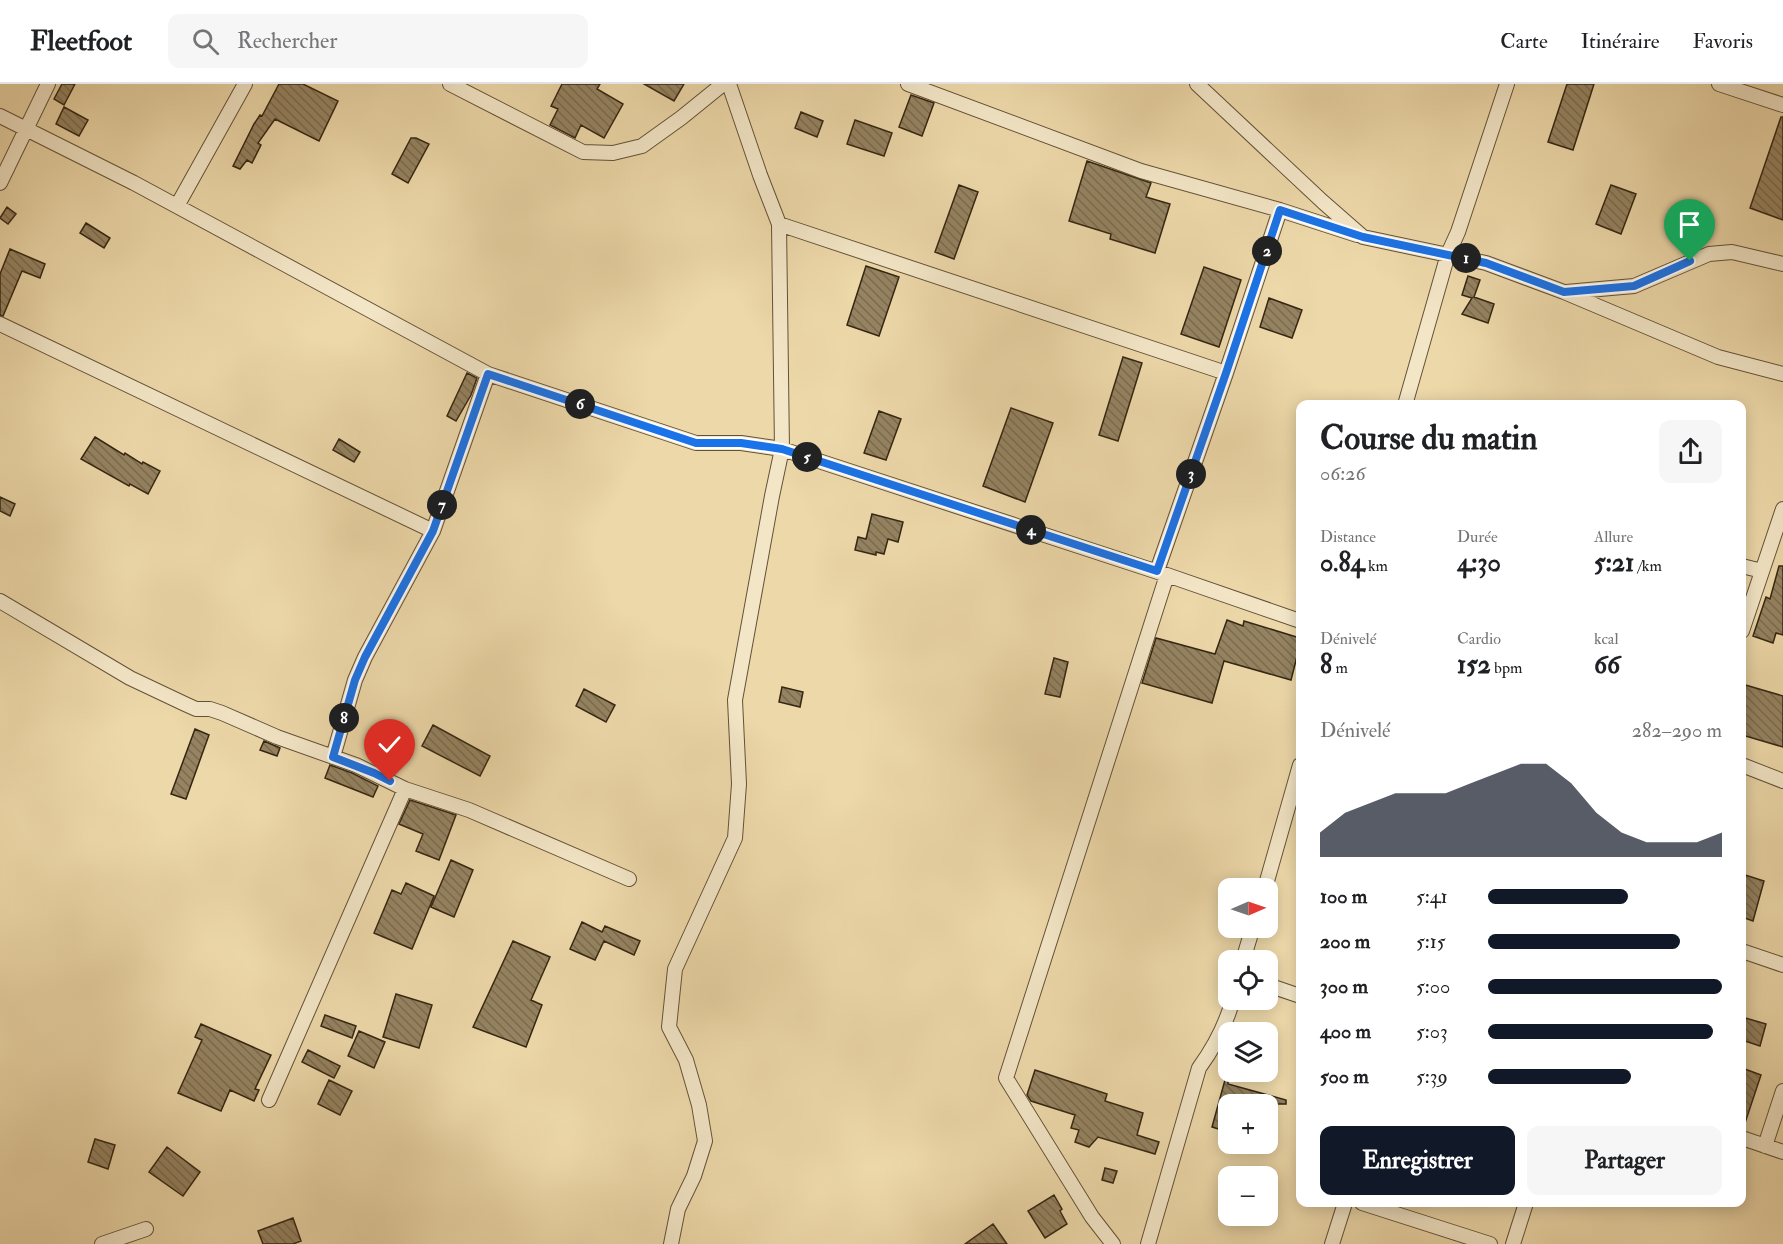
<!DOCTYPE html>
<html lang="fr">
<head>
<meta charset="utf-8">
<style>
  body { margin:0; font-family:"IM FELL Double Pica",serif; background:#f6f6f6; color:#202124; height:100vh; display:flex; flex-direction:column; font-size:22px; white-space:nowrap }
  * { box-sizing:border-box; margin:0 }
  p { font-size:20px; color:#757577 }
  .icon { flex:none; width:33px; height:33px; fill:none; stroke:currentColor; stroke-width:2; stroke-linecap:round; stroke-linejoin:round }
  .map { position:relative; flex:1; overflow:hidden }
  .side { position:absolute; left:1296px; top:316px; width:450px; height:807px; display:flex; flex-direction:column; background:#fff; border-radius:12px; box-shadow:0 3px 15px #0003 }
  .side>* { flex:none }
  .needle { width:39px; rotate:88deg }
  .tools { position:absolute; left:1218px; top:794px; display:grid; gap:12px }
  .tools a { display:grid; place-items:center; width:60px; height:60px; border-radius:12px; background:#fff; box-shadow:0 3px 15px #0003; font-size:30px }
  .pin { position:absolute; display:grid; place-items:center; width:51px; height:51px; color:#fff; margin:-62px -26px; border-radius:50% 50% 50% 0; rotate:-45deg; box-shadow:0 0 6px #0007 }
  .pin .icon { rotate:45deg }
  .km { position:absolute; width:30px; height:30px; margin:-15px; border-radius:50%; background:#222; color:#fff; font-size:16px; line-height:30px; text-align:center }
  .round { display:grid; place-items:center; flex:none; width:63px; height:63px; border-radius:12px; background:#f6f6f6 }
  .summary { display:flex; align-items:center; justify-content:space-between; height:102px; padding:0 24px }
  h1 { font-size:33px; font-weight:800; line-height:45px }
  .metrics { display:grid; grid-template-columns:repeat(3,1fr); gap:9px; height:102px; padding:6px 24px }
  .metrics div { display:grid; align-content:center }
  .metrics b { font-size:26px; font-weight:800 }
  .metrics small { font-size:16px; font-weight:400 }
  .metrics p { font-size:16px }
  .chart { height:168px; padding:12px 24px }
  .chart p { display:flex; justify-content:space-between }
  .chart svg { width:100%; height:108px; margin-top:6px; fill:#111827; opacity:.7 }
  .action { display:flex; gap:12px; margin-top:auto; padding:12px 24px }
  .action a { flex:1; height:69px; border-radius:12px; background:#111827; color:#fff; font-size:24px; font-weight:800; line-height:69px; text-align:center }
  .action a+a { background:#f6f6f6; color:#202124 }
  ul { padding:0 24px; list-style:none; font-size:20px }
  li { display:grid; grid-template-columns:96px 72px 1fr; align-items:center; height:45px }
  li i { height:15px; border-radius:8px; background:#111827 }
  header { display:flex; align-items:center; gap:36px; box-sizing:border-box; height:84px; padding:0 30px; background:#fff; border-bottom:2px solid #e0e0e0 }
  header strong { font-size:28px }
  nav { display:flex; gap:33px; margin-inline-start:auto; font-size:21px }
  .search { width:420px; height:54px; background:#f6f6f6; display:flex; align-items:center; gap:15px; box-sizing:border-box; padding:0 21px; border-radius:12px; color:#757577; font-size:22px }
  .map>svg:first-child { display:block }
  .building { fill:url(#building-back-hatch); stroke:#352612; stroke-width:1.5 }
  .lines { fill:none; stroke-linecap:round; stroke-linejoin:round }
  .street-casing { stroke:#635238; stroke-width:16 }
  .street { stroke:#f3e6c7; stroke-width:14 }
  .route-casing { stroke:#fff; stroke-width:12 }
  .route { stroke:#1a73e8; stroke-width:8 }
</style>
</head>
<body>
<header>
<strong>Fleetfoot</strong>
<div class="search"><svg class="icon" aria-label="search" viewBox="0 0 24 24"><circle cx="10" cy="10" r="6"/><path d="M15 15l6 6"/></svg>Rechercher</div>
<nav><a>Carte</a><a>Itinéraire</a><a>Favoris</a></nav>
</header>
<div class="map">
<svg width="1783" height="1160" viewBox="0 0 1783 1160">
  <defs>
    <pattern id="building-back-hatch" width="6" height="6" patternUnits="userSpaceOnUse" patternTransform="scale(1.5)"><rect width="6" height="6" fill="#958361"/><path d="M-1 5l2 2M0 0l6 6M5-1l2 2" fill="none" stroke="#7a6b4f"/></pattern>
  </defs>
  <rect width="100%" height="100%" fill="#edd8a9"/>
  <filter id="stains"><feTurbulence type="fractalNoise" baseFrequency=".00333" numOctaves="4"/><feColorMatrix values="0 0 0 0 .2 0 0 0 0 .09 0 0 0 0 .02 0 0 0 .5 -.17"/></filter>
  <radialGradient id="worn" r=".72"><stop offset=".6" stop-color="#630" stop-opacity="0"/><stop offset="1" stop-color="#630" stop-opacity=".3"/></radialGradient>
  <path class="building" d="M62,0H75L64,21L54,15Z
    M279,0H303L338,17L319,57L275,35L258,59L261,61L252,79L247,76L240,85L233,82L254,40L260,31L262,32Z
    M562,0H600L597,5L623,20L604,54L581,41L575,54L550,41L558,25L551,22Z
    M644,0H684L674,17Z
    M1567,0H1594L1573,66L1548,58Z
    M911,11L934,19L922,52L899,43Z
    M64,23L88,36L79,52L56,40Z
    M801,28L823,37L817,53L795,44Z
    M1781,33H1783V136L1750,124Z
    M855,36L892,49L884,72L847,60Z
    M411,54H416L429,60L408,99L392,90Z
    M1087,77L1151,99L1146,113L1170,120L1155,169L1110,155L1111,150L1069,137Z
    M959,101L978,108L954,175L935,168Z
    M1611,101L1636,110L1621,150L1596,140Z
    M7,123L16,130L8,140L0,134Z
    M86,139L110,154L104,164L80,149Z
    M10,165L45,180L40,194L22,187L3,232L0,231V190Z
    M866,182L899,193L879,252L847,241Z
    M1204,183L1241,196L1219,263L1181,250Z
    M1468,192L1480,196L1474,213L1494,220L1488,239L1462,230L1472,214L1462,211Z
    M1269,214L1302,226L1292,254L1260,243Z
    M1123,273L1142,279L1118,357L1099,351Z
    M467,289L477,294L471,311L456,337L447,332Z
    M1011,324L1053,339L1025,418L983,402Z
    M879,327L901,335L886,376L864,369Z
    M95,353L124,371L125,369L142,380L143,378L160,387L148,410L130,400L129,402L81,375Z
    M339,355L360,368L354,378L333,366Z
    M0,413L15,420L10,432L0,427Z
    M872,430L903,438L898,458L888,455L884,470L876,468V471L855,466L858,453L866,455Z
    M1779,482H1783V551L1776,549L1773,559L1753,552L1766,513L1770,515Z
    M1227,536L1243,542L1244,537L1300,554V561L1291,596L1224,577L1212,619L1142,599L1156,554L1215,570Z
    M1054,574L1068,578L1060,613L1045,610Z
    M1742,600L1783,612V663L1742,651Z
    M782,603L803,608L800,623L779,618Z
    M584,605L615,621L606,638L576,622Z
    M433,641L490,672L480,692L422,662Z
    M195,645L209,651L186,715L171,710Z
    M264,657L280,664L277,672L260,666Z
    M330,681L352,689L378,702L373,713L325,694Z
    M410,716L456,731L439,776L416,767L423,750L399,740Z
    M451,776L473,786L454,833L431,823Z
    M1742,790L1764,797L1753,837L1742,833Z
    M406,799L434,812L412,865L374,849L392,806L401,810Z
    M582,838L602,848L605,842L640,857L634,871L604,857L595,876L570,865Z
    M513,857L550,873L531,916L542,921L526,963L473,943Z
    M396,910L432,921L419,964L383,953Z
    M325,931L356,942L352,954L321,942Z
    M1742,933L1766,940L1760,962L1742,956Z
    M201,940L271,971L255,1005L259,1006L254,1017L230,1006L221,1027L178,1009L202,956L195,953Z
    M359,947L385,958L374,984L348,972Z
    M308,966L340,982L334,994L302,978Z
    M1742,984L1761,991L1744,1042H1742Z
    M1035,986L1107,1010L1105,1017L1143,1029L1137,1051L1159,1058L1155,1070L1098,1053L1089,1063L1075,1058L1079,1046L1071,1044L1075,1031L1031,1017L1027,1011Z
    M329,996L352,1007L340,1031L318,1020Z
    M1225,996H1228V1000L1286,1016V1020H1228V1048L1212,1043Z
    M95,1055L115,1061L108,1085L88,1078Z
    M167,1063L200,1088L183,1112L149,1088Z
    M1105,1084L1117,1087L1113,1099L1102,1096Z
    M1054,1111L1062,1125L1060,1127L1067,1140L1045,1154L1028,1127Z
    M293,1134L301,1157L293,1160H263L258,1147Z
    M993,1140L1007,1160H965Z"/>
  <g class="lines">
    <g class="street-casing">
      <path id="street" d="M450,0L583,68L613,69L642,62L681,34L723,0
        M908,0L1141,87L1280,126
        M1197,0L1323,118L1363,153L1486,179L1564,208L1718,273L1783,290
        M1719,0L1783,21
        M0,32L134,99L488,290L696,359H741L782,365L1167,491L1300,537
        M0,99L48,0
        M177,122L245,0
        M779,140L1226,289
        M1566,208L1634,202L1709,170L1732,168L1783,180
        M0,240L433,447
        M1405,321L1448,170L1458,148L1507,0
        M1742,482L1762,487
        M1157,487L1226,289L1280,126L1357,151
        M0,517L130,594L185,620L196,625H210L222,629L277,653L356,681L405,705L469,726L629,795
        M1742,547L1783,425
        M333,673L355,596L365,573L433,447L488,290
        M1742,681L1783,697
        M1265,804L1300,681
        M1742,867L1783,881
        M1243,876L1253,843
        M1268,901L1300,912
        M269,1016L405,705
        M1742,1054L1783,1068
        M1765,1062L1783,1007
        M1362,1119L1490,1160
        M102,1160L146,1145
        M671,1160L678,1125L694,1092L705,1057L699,1021L686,976L669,943L675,885L735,754L739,700L735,616L772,412L782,365L779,140L760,91L729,0
        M1113,1160L1092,1133L1006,994L1167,491
        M1148,1160L1199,984C1215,962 1226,941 1233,915
        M1332,1160L1345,1119
        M1513,1160L1526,1119"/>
    </g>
    <use href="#street" class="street"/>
  </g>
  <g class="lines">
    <g class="route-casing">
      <path id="route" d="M390,697L374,689L333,673L355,596L365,573L433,447L488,290L696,359H741L782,365L1157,487L1226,289L1280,126L1363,153L1486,179L1564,208L1634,202L1690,177"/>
    </g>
    <use href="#route" class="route"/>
  </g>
  <rect width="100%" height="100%" filter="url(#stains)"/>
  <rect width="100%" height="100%" fill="url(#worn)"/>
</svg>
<div class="tools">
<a><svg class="needle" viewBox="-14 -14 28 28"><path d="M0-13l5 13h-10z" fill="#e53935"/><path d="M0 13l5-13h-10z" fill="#757577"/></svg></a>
<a><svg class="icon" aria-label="locate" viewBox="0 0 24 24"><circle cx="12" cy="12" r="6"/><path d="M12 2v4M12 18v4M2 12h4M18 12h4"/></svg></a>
<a><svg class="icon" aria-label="layers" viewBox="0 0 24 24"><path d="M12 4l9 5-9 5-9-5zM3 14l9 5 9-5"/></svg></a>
<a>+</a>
<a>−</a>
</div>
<div class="pin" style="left:1690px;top:177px;background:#1e9e55"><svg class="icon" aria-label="arrive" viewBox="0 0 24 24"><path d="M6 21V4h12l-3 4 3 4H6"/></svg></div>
<div class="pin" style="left:390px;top:697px;background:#d93025"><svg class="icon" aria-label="check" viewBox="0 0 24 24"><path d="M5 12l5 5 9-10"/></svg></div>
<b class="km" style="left:1466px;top:174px">1</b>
<b class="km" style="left:1267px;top:167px">2</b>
<b class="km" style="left:1191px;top:390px">3</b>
<b class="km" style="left:1031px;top:446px">4</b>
<b class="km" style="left:807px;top:373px">5</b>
<b class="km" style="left:580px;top:320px">6</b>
<b class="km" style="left:442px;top:421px">7</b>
<b class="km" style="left:344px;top:634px">8</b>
<section class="side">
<div class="summary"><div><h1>Course du matin</h1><p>06:26</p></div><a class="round"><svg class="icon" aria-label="share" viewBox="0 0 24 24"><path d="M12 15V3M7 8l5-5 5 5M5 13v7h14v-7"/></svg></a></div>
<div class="metrics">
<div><p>Distance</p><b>0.84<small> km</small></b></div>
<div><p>Durée</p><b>4:30</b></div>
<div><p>Allure</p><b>5:21<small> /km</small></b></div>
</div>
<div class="metrics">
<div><p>Dénivelé</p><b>8<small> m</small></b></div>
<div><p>Cardio</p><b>152<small> bpm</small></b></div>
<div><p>kcal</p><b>66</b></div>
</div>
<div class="chart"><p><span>Dénivelé</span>282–290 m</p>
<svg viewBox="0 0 160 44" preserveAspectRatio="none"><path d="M0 44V34L10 26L20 22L30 18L40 18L50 18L60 14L70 10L80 6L90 6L100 14L110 26L120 34L130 38L140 38L150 38L160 34V44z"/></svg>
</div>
<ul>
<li><b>100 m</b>5:41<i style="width:60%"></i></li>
<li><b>200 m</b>5:15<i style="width:82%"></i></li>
<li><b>300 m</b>5:00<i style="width:100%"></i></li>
<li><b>400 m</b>5:03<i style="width:96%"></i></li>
<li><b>500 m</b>5:39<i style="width:61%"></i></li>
</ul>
<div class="action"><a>Enregistrer</a><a>Partager</a></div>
</section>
</div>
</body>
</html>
